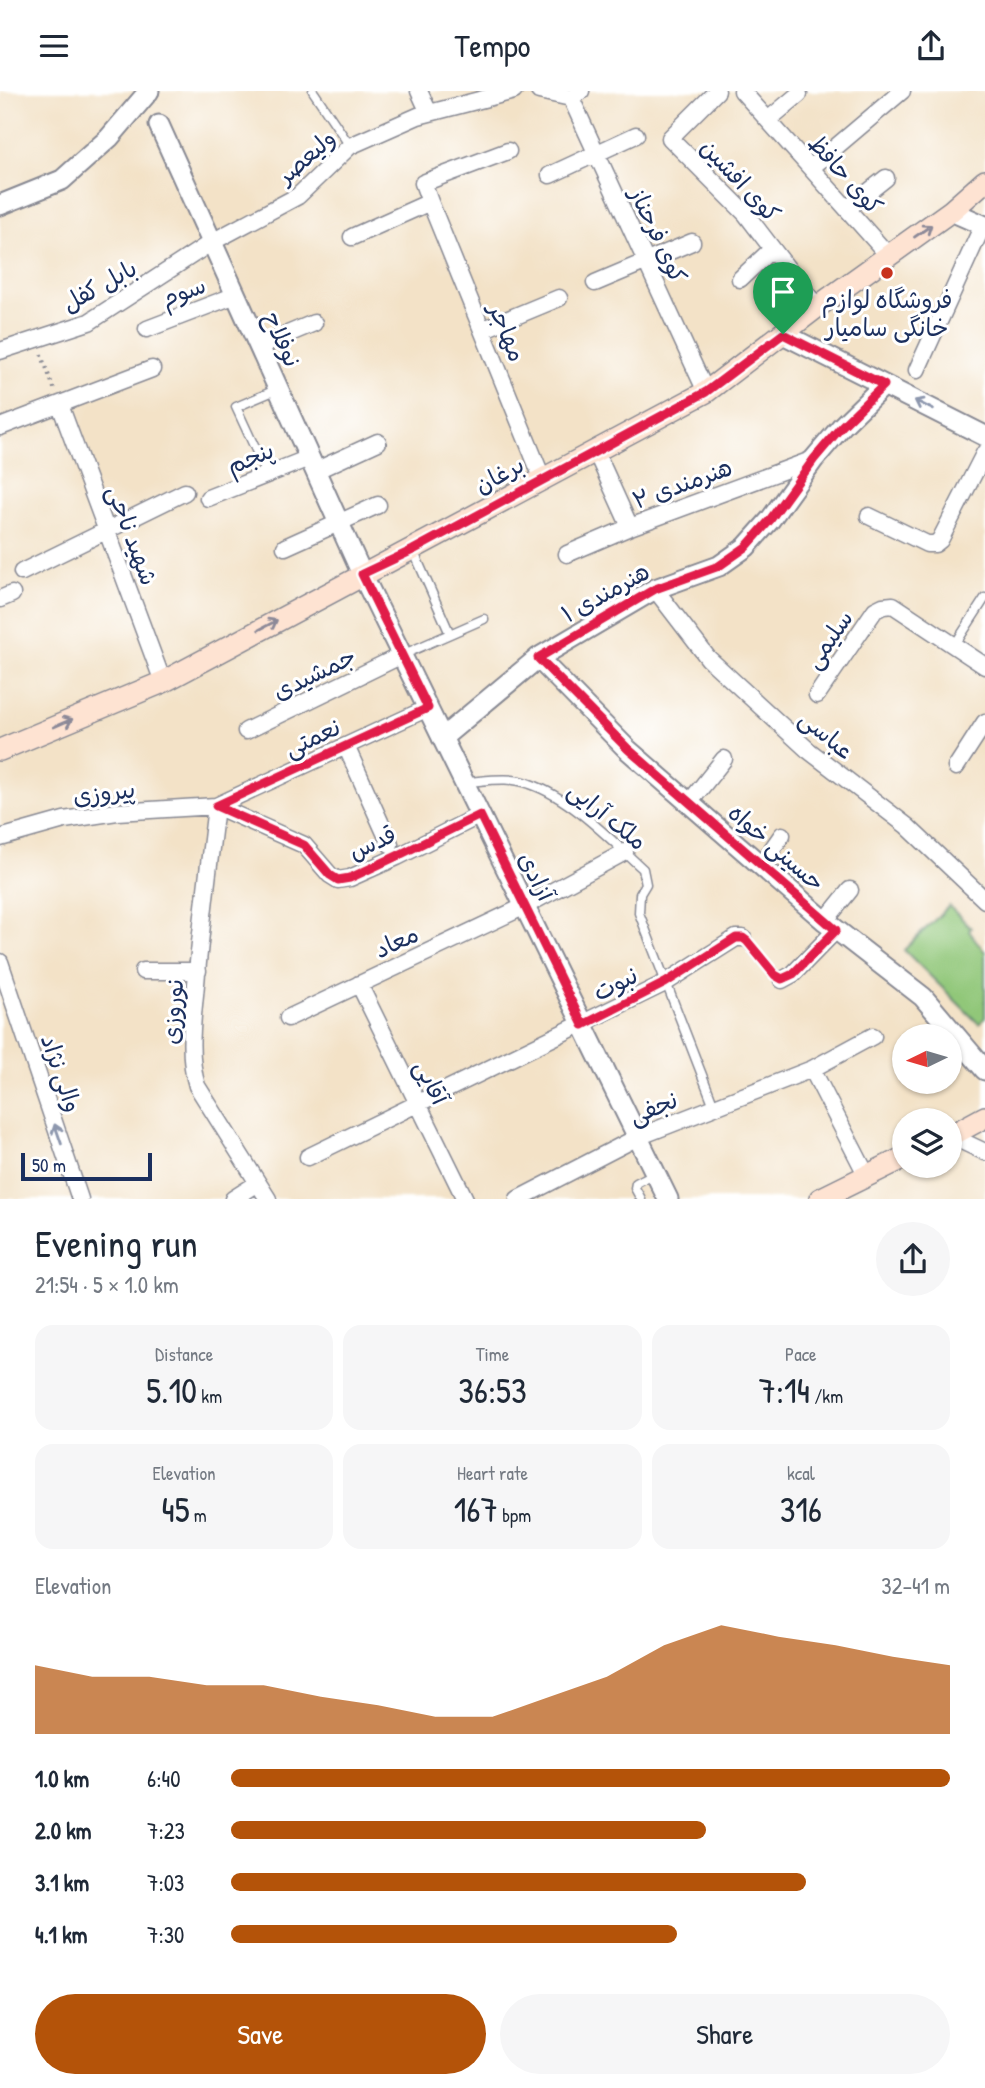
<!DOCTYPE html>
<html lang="en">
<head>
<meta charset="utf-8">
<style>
  body { margin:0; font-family:"Patrick Hand","Playpen Sans Arabic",sans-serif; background:#f6f6f7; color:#1f2937; height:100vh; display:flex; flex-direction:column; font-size:26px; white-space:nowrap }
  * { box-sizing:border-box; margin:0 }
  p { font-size:23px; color:#747a83 }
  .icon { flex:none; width:38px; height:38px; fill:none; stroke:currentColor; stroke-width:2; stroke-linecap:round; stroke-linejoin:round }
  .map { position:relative; height:1108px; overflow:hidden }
  .panel { display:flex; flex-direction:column; background:#fff; flex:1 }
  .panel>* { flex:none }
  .needle { width:46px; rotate:265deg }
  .controls { position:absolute; left:892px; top:933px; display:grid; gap:14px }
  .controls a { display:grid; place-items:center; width:70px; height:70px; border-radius:50%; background:#fff; box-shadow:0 2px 5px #0004; font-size:35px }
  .scale { position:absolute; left:21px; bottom:18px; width:131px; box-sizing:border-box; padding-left:7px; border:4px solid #1b2f5e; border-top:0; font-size:19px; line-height:24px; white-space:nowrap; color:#1b2f5e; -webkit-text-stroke:5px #fff; paint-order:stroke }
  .pin { position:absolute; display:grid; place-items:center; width:60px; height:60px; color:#fff; margin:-72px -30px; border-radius:50% 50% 50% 0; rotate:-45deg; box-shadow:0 0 7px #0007 }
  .pin .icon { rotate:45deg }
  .round { display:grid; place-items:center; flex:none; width:74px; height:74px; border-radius:37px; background:#f6f6f7 }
  .head { display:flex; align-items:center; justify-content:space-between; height:119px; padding:0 35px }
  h1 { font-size:38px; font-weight:600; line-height:52px }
  .stats { display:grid; grid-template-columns:repeat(3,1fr); gap:10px; height:119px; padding:7px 35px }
  .stats div { display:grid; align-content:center; border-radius:18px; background:#f6f6f7; text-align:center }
  .stats b { font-size:35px; font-weight:600 }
  .stats small { font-size:19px; font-weight:400 }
  .stats p { font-size:19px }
  .chart { height:196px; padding:14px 35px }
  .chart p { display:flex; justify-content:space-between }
  .chart svg { width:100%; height:126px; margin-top:7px; fill:#b45309; opacity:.7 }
  .action { display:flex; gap:14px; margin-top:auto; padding:14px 35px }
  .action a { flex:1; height:80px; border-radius:42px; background:#b45309; color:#fff; font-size:28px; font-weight:600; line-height:80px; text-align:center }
  .action a+a { background:#f6f6f7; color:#1f2937 }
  ul { padding:0 35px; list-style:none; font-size:23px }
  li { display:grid; grid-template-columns:112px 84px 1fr; align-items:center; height:52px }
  li i { height:18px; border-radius:9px; background:#b45309 }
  header { display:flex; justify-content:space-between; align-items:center; height:91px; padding:0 35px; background:#fff; font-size:32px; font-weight:600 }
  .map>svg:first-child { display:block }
  .green { fill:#91c779; stroke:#567b6c; stroke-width:2 }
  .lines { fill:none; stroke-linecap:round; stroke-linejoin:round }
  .service-casing { stroke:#878892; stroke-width:11 }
  .minor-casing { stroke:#878892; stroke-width:19 }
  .tertiary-casing { stroke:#878892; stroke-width:23 }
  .secondary-casing { stroke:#878892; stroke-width:24 }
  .path { stroke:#878892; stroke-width:3.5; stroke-dasharray:2 5; stroke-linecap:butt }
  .service { stroke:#fff; stroke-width:8 }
  .minor { stroke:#fff; stroke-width:16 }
  .tertiary { stroke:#fff; stroke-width:19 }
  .secondary { stroke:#fee3d2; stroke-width:21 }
  .oneway { stroke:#8c8998 }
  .oneway2 { stroke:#8d97ae }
  .route-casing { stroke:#fff; stroke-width:14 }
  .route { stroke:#e11d48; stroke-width:9 }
  .poi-dot { fill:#c8321e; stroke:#fff; stroke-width:2.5 }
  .labels { text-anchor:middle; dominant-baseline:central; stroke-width:6; stroke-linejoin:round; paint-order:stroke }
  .street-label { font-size:24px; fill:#1b2f5e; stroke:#fff }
  .poi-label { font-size:24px; fill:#1b2f5e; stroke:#fff }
</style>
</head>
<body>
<header><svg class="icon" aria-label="menu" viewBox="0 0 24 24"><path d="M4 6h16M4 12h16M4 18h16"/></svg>Tempo<svg class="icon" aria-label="share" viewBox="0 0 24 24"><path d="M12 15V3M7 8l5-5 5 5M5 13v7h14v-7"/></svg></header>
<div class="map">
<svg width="985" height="1108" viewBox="0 0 985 1108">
  <rect width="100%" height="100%" fill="#fff"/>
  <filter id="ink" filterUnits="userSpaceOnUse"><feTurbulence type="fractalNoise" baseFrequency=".0143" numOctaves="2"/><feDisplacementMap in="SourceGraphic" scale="14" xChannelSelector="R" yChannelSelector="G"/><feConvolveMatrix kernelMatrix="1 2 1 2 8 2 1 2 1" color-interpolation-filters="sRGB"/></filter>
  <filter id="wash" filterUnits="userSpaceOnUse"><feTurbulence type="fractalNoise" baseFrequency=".00686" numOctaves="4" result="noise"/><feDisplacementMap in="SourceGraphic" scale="28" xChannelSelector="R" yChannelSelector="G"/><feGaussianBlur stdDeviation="1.57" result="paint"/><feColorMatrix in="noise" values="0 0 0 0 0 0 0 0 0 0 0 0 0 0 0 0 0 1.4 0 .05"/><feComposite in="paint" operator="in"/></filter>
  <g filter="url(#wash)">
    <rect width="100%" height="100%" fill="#f3e2c7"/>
    <path class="green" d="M949,815L971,837L969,840L985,861V927L979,933L904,859Z"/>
  </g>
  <g filter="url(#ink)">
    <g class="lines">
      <g class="service-casing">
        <path id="service" d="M313,0L350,55
          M267,383L236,316L278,298
          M413,459L450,543
          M954,555L985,507
          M402,564L484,528
          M464,691C485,690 510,685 530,693C571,707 611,749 643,778L646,793L640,803L639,822L714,1015
          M743,847L775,884L782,889
          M641,1108L635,1097L636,1092L655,1082"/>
      </g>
      <g class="minor-casing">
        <path id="minor" d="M419,0L429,22
          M539,0L571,7L581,0
          M717,0L670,47L745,122L817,216
          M742,0L888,164
          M571,7L706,301
          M768,29L799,3
          M811,77L902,0
          M550,84L636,44
          M430,111L543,389
          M847,118L886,87
          M352,146L430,111L423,92L508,60
          M740,188L772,158
          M595,192L692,151
          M147,238L236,204
          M482,239L559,207
          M259,255L314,232
          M0,260L89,231L212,151L298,105L350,55L418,25L514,0
          M917,279L983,134
          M60,314L163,591
          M0,336L152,278
          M596,361L630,436
          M315,380L378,351
          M208,407L309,367
          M869,425L927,453H935L940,449L985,361
          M285,456L378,414
          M567,463L630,436L814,368
          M22,481L185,401
          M655,498L708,567L808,659L907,735L985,809
          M0,508L12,503
          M817,604L875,519L883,515L893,514L985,575
          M246,640L402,564
          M346,655L390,753
          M956,676L985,631
          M689,712L724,668
          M216,715C209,775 201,834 196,893C193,928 187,962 197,995L268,1108
          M216,715L304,754L330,784L338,789L350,787L397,766L480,724
          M0,747L64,729L117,721L216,715L428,617
          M761,774L782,744
          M825,830L850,799
          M0,871L80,1108
          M143,880H198
          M782,889L793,883L836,839
          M359,893L465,1108
          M288,927L525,815L625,761
          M812,978L867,1085
          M951,1045L985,1061
          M308,1066L665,892L736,847H743
          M233,1108L258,1092
          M518,1108L638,1046L812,978L873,945"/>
      </g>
      <g class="tertiary-casing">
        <path id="tertiary" d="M159,34L362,483L668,1108
          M0,114L62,89L109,47L149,0
          M951,120L985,135
          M783,243L985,345
          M538,567L627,658L825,830L923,906L985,979
          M442,647L538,567L655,498L719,475L746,456L770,429L814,368L842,335L884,294"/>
      </g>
      <g class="secondary-casing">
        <path id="secondary" d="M0,659L163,591L706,301L817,216L951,120L985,90
          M950,1045L985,1026
          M820,1108L905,1066"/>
      </g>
      <path class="path" d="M41,263L54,298"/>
      <use href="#service" class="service"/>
      <use href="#minor" class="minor"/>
      <use href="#tertiary" class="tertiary"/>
      <use href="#secondary" class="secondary"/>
    </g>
    <defs><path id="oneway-shaft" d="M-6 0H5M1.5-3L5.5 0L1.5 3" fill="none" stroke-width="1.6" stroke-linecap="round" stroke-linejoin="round" transform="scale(1.75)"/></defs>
    <g class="oneway">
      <use href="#oneway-shaft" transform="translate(923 140) rotate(-35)"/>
      <use href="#oneway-shaft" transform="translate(268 534) rotate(-28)"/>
      <use href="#oneway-shaft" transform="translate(63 632) rotate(-23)"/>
    </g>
    <g class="oneway2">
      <use href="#oneway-shaft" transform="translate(924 314) rotate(-153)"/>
      <use href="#oneway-shaft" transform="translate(58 1043) rotate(-109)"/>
    </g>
  </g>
  <g class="lines" filter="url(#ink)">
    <g class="route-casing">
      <path id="route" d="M783,243L884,294L842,335L814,368L770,429L746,456L719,475L655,498L538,567L628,658L836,839L793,883L782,888L775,884L747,850L743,847H736L665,892L583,934L480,724L397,765L350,787L338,789L330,784L304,754L216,715L428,617L362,483L413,459L706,301Z"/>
    </g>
    <use href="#route" class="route"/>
  </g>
  <circle class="poi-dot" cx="887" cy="182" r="7"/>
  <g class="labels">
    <g class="street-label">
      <text transform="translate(306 65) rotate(-41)">ولیعصر</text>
      <text transform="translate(846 83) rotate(48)">کوی حافظ</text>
      <text transform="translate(741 89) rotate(47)">کوی افشین</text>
      <text transform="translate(659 144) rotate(65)">کوی فرحناز</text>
      <text transform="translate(99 194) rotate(-29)">بابل کفل</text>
      <text transform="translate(183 200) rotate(-21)">سوم</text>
      <text transform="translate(508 241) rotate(68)">مهاجر</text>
      <text transform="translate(283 248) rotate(66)">نوفلاح</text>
      <text transform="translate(250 366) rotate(-22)">پنجم</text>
      <text transform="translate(499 383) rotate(-28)">برغان</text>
      <text transform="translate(682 392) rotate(-20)">هنرمندی ۲</text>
      <text transform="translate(133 444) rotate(70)">شهید ناحی</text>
      <text transform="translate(605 501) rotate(-29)">هنرمندی ۱</text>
      <text transform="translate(828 548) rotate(-55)">سلیمی</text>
      <text transform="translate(314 582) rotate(-26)">جمشیدی</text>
      <text transform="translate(827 643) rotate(40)">عباسی</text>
      <text transform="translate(312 646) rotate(-25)">نعمتی</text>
      <text transform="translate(104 701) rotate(-7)">پیروزی</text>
      <text transform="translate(608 724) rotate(39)">ملک آرایی</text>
      <text transform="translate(372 751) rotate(-25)">قدس</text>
      <text transform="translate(777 756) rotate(41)">حسینی خواه</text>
      <text transform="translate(537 785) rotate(64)">آزادی</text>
      <text transform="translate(396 850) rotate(-25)">معاد</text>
      <text transform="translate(615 892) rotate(-27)">نبوت</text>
      <text transform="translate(172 920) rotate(-86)">نوروزی</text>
      <text transform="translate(62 982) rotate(71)">والی نژاد</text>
      <text transform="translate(432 991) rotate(64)">آقایی</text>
      <text transform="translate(653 1016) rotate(-22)">نجفی</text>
    </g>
    <g class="poi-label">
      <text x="887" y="208">فروشگاه لوازم<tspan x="887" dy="28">خانگی سامیار</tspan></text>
    </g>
  </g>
</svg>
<div class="controls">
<a><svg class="needle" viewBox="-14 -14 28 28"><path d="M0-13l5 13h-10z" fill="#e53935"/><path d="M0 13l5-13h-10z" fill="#747a83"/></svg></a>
<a><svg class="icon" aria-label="layers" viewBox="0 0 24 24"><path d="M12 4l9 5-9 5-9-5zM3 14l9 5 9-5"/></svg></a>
</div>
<div class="scale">50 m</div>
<div class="pin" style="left:783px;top:243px;background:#1e9e55"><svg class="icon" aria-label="arrive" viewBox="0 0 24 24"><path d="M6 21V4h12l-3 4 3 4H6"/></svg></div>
</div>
<section class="panel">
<div class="head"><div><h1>Evening run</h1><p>21:54 · 5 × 1.0 km</p></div><a class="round"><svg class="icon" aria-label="share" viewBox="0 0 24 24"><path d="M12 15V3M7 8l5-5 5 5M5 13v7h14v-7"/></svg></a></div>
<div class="stats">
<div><p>Distance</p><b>5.10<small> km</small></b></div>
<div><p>Time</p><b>36:53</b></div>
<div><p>Pace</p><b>7:14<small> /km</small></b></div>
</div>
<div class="stats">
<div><p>Elevation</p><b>45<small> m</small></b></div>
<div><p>Heart rate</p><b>167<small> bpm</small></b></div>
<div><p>kcal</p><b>316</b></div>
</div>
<div class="chart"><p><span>Elevation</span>32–41 m</p>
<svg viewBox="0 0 160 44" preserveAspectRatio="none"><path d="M0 44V20L10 24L20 24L30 27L40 27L50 31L60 34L70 38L80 38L90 31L100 24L110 13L120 6L130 10L140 13L150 17L160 20V44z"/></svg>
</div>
<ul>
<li><b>1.0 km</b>6:40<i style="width:100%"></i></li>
<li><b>2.0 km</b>7:23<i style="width:66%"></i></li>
<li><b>3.1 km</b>7:03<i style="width:80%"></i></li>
<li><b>4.1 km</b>7:30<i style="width:62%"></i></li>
</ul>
<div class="action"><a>Save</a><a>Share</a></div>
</section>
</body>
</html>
